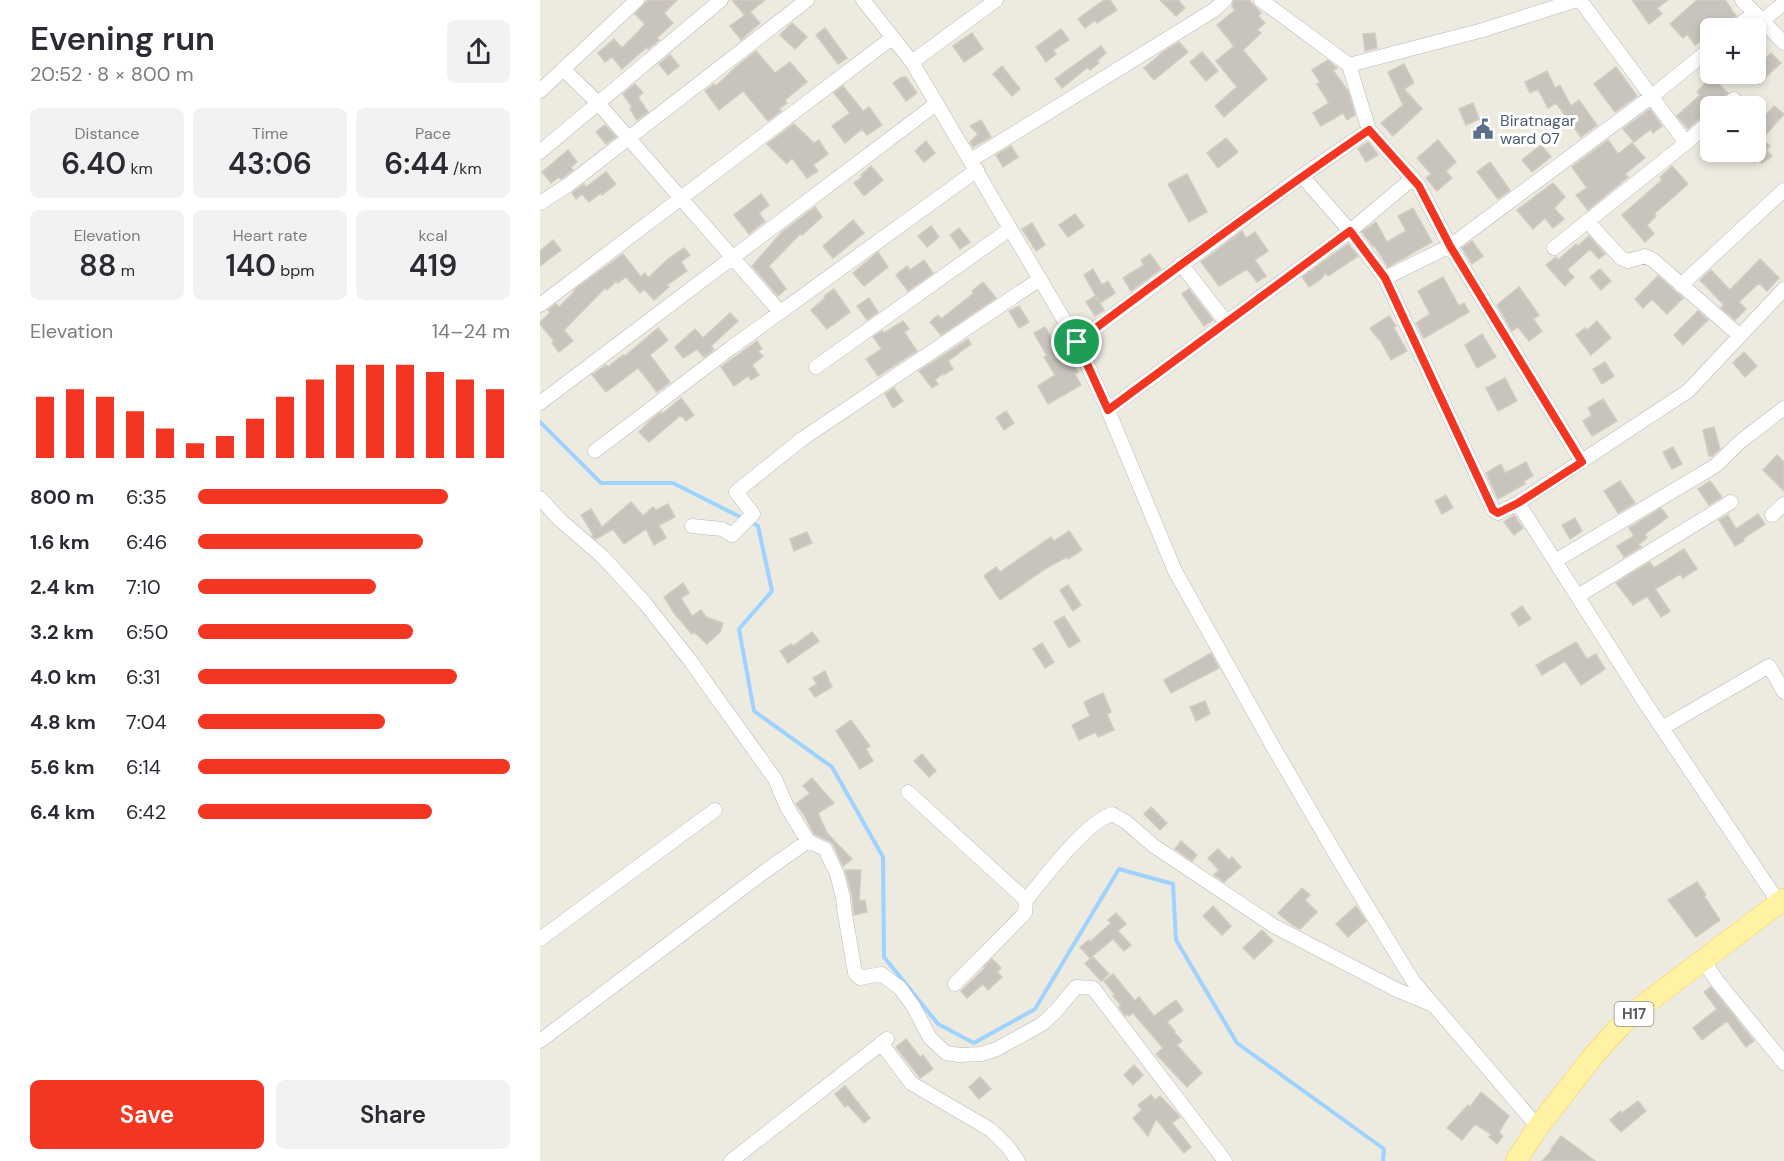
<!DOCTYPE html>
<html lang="en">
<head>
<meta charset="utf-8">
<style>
  body { margin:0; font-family:"DM Sans",sans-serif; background:#f2f2f3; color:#2b2b33; height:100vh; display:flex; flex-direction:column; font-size:22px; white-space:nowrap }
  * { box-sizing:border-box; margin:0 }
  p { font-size:20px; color:#7c7c81 }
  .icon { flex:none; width:33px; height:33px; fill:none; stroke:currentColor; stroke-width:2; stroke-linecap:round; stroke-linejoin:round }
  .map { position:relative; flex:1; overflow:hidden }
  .panel { display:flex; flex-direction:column; background:#fff; width:540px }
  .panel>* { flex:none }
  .fabs { position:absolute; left:1160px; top:18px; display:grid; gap:12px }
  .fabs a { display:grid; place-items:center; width:66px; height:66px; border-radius:9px; background:#fff; box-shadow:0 3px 9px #0003; font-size:30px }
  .pin { position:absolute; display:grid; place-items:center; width:51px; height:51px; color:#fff; margin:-26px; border:3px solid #fff; border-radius:50%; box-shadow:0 2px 6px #0007 }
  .round { display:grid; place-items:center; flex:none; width:63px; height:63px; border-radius:9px; background:#f2f2f3 }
  .overview { display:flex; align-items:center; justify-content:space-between; height:102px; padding:0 30px }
  h1 { font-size:33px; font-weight:600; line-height:45px }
  .metrics { display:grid; grid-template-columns:repeat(3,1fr); gap:9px; height:102px; padding:6px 30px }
  .metrics div { display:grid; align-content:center; border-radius:9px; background:#f2f2f3; text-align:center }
  .metrics b { font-size:30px; font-weight:600 }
  .metrics small { font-size:16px; font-weight:400 }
  .metrics p { font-size:16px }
  .chart { height:168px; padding:12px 30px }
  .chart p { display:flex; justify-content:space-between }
  .chart svg { width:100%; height:108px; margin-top:6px; stroke:#f23621; stroke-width:6 }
  .primary-button { display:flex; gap:12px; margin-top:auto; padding:12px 30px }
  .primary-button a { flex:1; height:69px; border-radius:9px; background:#f23621; color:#fff; font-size:24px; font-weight:600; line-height:69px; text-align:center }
  .primary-button a+a { background:#f2f2f3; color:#2b2b33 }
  ul { padding:0 30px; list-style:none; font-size:20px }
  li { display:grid; grid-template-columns:96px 72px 1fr; align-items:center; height:45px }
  li i { height:15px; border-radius:8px; background:#f23621 }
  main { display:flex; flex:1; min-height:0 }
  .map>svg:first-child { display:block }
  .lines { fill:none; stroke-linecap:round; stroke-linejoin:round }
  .stream { stroke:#9ed3ff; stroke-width:4 }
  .building { fill:#c8c4bd; stroke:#d2ccbe; stroke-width:1.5 }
  .minor-casing { stroke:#b6b9be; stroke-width:15 }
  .primary-casing { stroke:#f8cc4e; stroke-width:22 }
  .minor { stroke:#fff; stroke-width:14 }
  .primary { stroke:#fff2a3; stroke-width:21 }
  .route-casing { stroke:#fff; stroke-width:12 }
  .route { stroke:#f23621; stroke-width:8 }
  .labels { text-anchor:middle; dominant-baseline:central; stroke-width:6; stroke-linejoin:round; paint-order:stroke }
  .shield { fill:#fff; stroke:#8b8e91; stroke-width:1.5 }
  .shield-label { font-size:15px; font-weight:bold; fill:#595d62 }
  .service-label { font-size:16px; fill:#4e5e75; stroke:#fff; text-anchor:start }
</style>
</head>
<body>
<main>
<section class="panel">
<div class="overview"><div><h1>Evening run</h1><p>20:52 · 8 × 800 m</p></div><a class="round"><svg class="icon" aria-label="share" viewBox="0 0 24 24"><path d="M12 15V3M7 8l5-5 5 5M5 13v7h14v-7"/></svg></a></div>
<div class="metrics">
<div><p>Distance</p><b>6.40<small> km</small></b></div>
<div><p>Time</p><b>43:06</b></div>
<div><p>Pace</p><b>6:44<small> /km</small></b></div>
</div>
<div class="metrics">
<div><p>Elevation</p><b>88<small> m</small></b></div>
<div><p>Heart rate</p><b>140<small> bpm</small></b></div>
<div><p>kcal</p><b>419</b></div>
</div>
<div class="chart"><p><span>Elevation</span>14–24 m</p>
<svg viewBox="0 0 160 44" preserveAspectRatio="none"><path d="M5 44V19M15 44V16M25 44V19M35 44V25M45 44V32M55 44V38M65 44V35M75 44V28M85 44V19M95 44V12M105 44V6M115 44V6M125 44V6M135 44V9M145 44V12M155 44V16"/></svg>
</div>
<ul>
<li><b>800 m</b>6:35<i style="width:80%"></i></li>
<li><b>1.6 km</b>6:46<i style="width:72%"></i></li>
<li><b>2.4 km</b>7:10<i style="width:57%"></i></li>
<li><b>3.2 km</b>6:50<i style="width:69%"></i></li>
<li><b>4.0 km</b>6:31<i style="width:83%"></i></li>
<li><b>4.8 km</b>7:04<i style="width:60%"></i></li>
<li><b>5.6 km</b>6:14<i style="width:100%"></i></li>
<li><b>6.4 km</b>6:42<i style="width:75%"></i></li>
</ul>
<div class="primary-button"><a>Save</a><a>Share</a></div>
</section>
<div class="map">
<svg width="1244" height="1161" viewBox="0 0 1244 1161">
  <rect width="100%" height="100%" fill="#edeae0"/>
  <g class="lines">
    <path class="stream" d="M0,422L61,483H133L218,526L232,591L199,629L214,711L292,767L343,857L344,957L398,1024L434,1043L495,1009L579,869L633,884L636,940L697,1043L844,1149L843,1161"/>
  </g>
  <path class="building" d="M108,0H137L124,13L133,23L117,38L119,40L108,49L107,47L82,69L72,57L65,62L58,53L74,39L82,48L97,33L105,24L95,14Z
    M192,0H225L210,12L220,23L201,40L190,26L205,15Z
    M564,0H570L577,10L557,23L555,20L545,28L538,19Z
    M620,0H638L645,8L636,16Z
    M694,0H709L721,13L718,16L725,23L717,30L721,33L703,50L727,79L684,117L675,106L697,87L676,61L694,46L677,25L695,10L692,6Z
    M1092,0H1128L1117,8L1122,14L1109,24Z
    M1157,0H1185L1196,16L1183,28H1170V34L1155,45L1147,34L1143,38L1130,24Z
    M252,23L267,37L255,49L240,35Z
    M285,28L307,58L298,64L276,35Z
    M521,29L529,40L513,50L516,54L506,62L496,47Z
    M432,33L443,49L424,62L413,46Z
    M835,33L837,48L825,51L823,34Z
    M639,42L648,52L614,80L604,68L623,52Z
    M561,46L566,53L557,61L559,63L550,70L548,67L522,88L515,79Z
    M216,51L235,73L250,62L267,82L245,100L247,103L239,109L241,111L228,121L204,92H202L179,110L165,91L174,84L176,86L197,66Z
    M662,52L678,71L666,81L650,62Z
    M1231,53L1241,63L1218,84L1209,75L1215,74V69Z
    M130,55L139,66L128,75L119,64Z
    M788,60L797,68L793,70L808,91L815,115L807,120L803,113L781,126L773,113L789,103L777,84L780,82L772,70Z
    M864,64L874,83L864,89L882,109L853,136L841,123L863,105L848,72Z
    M462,66L480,89L472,96L453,74Z
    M1076,67L1097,96L1075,112L1054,84Z
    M1007,71L1015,88L1020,85L1031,106L1039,100L1057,125L1041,137L1016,103L1008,108L998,89L990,93L985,82Z
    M362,77H366L377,93L366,101L353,83Z
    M1171,77L1188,93L1180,100L1177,106H1170V112L1164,114L1148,129L1137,116L1160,95L1157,92Z
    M95,84L103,93L98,97L108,112L97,120L90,109L92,107L83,94Z
    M303,86L323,111L329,107L342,125L327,135L322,129L305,143L292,126L310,113L294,93Z
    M933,103L939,119L926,125L919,109Z
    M1234,106L1244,114L1222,139L1230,146L1226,150L1232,156L1222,163L1218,159L1215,162V127Z
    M1110,109L1122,126L1113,133L1111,129L1094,142L1083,129Z
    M441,120L451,137L433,147L430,142L438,134L430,126Z
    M254,124L274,143L279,140L288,154L273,165L278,171L267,178L252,158L247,164L227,144Z
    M65,125L76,137L66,144L56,132Z
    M686,138L698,152L678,168L667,153Z
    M898,140L916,162L906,171L912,178L897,191L886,178L891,174L877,158Z
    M1068,140L1078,154L1092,143L1105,158L1085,174L1088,177L1048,210L1036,195L1047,188L1032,167Z
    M386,141L395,153L384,162L375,151Z
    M828,142L838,155L826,162L818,149Z
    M1001,145L1011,157L992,172L982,160Z
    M471,146L478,157L463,167L456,155Z
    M28,150L37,162L31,167L33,170L21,179L19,177L11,183L2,172Z
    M950,162L970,190L958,199L937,172Z
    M331,166L343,180L324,196L314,183L322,177L321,175Z
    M1132,166L1148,184L1114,214L1116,216L1107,225L1114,234L1105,242L1082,215L1122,180L1120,177Z
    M66,172L76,184L62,195L61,193L49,202L42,194L36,199L32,193L44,184L46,187Z
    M647,174L667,212L649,222L628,184Z
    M1013,183L1025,197L1014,208L1024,219L1013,228L1005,218L993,229L977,210Z
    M221,194L229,205L219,213L225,221L209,234L194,215Z
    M275,207L282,217L262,235L260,234L229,266L246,289L238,296L212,266L242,232Z
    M873,208L892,242L848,267L834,245L833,246L822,232L836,222L847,242L866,231L858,216Z
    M535,214L544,226L528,237L519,225Z
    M313,220L324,233L293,258L283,246Z
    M492,223L505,245L496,251L482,229Z
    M391,226L399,237L387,247L378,236Z
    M419,228L430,242L420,249L410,235Z
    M702,231L706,238L715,232L728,251L715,260L726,276L717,282L707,269L679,286L661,262Z
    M1049,236L1065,254L1059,259L1050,249L1027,270L1034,277L1025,286L1006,265L1016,257L1018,260L1036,244L1038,246Z
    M13,240L21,250L0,266V251Z
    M932,241L943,256L932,264L922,248Z
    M808,244L818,256L788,276L786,273L781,279L769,287L762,277Z
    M144,248L150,255L141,262L147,271L127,285L129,287L114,300L104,289L100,293L86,277L78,283L76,281L67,290L65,288L24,330L33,341L19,352L12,343L14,341L0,324V322L10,313L8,310L16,304L19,307L35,291L34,290L83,254L101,277L105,273L108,278L128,259Z
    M338,252L348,267L324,286L313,273Z
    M610,254L621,269L591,291L583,278L604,265L601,260Z
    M1220,259L1239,278L1227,291L1219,283L1199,302L1206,309L1195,320L1181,308L1184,305L1160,280L1171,270L1190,290Z
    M384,260L393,273L368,291L356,275L367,266L370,270Z
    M553,269L562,285L568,281L575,293L560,303L544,275Z
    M1060,269L1071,281L1061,290L1050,277Z
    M1118,276L1143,298L1127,314L1112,299L1103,308L1095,299Z
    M903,277L919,306L924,303L929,312L884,338L876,323L890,314L878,291Z
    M443,282L456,298L401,335L390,322L398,315L401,319L434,293L432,291Z
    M979,287L999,315L993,319L1002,331L989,341L978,327L972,331L957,305Z
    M294,289L310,312L287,329L271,310L285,298L284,296Z
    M649,289L673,320L664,326L642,294Z
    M555,296L564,310L555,316L546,302Z
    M329,298L338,312L327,320L317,306Z
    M479,306L489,322L479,328L469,311Z
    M1158,311L1168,320L1143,345L1134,335Z
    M190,313L198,321L171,346L174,350L164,357L157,349L143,358L135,347L155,329L163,338Z
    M849,316L856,326L854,328L867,351L851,360L839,338L838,339L830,328Z
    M363,321L369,329L364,332L377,351L338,376L326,359L342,349L333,337L342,331L344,333Z
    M1057,321L1071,338L1051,355L1036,335L1045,328L1047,330Z
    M505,327L518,349L521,346L538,372L535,374L541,385L508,404L498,386L515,375L504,357L507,356L494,333Z
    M118,328L128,340L110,355L130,382L117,392L98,368L66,392L52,375L66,365L68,367L83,355L85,356Z
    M942,334L956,357L937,368L925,345Z
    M428,339L431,344L408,361L413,369L404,375L403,373L395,380L398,384L392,388L379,371Z
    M217,341L222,349L218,351L223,356L212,365L219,375L211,380L208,376L194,386L181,367Z
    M1204,352L1217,366L1205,377L1193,363Z
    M1065,362L1074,376L1062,384L1053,369Z
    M965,378L977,401L958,411L946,388Z
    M354,388L363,401L353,408L345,394Z
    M141,398L154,415L146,421L141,415L109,442L99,432L111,420L121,412L122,414Z
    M1063,399L1077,421L1052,436L1043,421L1052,415L1048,408Z
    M466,411L474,423L464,430L456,418Z
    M1174,427L1180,449L1172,456H1169L1163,430Z
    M1133,447L1142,464L1132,469L1123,452Z
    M1237,455L1244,462V491L1223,470Z
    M986,462L993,476L984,481L985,484L958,499L946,473L961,464L965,473Z
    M1080,481L1095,503L1078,513L1064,491Z
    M1170,481L1182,497L1169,505L1158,489Z
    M906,495L913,508L902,514L895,501Z
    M91,502L103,516L113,507L116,510L128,504L135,517L119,525L126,538L114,545L106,529L84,544L73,529L56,539L52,536L53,534L41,515L51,509L62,527Z
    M1121,508L1128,517L1105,534L1107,538L1099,544L1089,528Z
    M1218,514L1225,524L1203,539L1204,541L1195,546L1179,520L1188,515L1196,529Z
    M974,515L983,528L974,535L964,522Z
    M1035,518L1042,531L1030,539L1022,525Z
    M529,531L542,550L528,559L527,557L508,567L460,600L444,576L456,567L460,572L511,537L514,541Z
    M267,532L272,543L254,551L250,539Z
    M1094,536L1101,547L1084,557L1077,546Z
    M1144,549L1157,569L1143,578L1140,574L1115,589L1130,611L1121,617L1107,596L1093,605L1076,583L1110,562L1114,568Z
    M143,583L149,593L141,598L152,616L161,610L166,617L183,623L180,632L167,644L154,632L152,634L134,613L124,597Z
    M528,585L541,605L533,611L520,590Z
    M982,606L991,619L979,626L971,614Z
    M524,616L540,641L529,648L514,622Z
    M272,632L279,641L248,663L240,651L251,644L253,646Z
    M1036,642L1047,659L1056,654L1065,669L1041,685L1025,661L1002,675L996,665Z
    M502,643L514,662L505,668L493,649Z
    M671,653L679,668L631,693L624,680Z
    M285,671L292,687L275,697L269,689L277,684L273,678Z
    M563,693L571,712L567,714L574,730L558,737L556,732L539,740L532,725L550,716L544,702Z
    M665,701L670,714L656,721L650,707Z
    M311,720L330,746L326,749L333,761L320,769L296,731Z
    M382,754L396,771L389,777L374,761Z
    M272,778L294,803L278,813L287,833L312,859L303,866L293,844L289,841L274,834L264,815L256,804L270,793L263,786Z
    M611,807L627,823L620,830L604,814Z
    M641,841L657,855L652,861L635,849Z
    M678,849L689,860L692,857L701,867L684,882L674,875L679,870L668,858Z
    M305,870H321L319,901L325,900L327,912L314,915L312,895Z
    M1157,882L1166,895L1164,896L1180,920L1156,937L1128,900Z
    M762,888L770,895L765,900L777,912L760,929L751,924L738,913Z
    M673,906L691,926L682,935L663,916Z
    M816,906L826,921L808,937L796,924Z
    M576,913L586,924L578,931L591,945L584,951L573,939L550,958L540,947L549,940L550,942L571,923L568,920Z
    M722,930L733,941L714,959L703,948Z
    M553,957L569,974L561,981L545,963Z
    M452,959L461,968L457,972L462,977L448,990L443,984L427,998L421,991L445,968L444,967Z
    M573,974L595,1001L599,997L614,1016L636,1000L643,1010L627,1022L635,1031L634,1032L642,1041L637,1045L662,1073L647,1087L616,1054L623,1048L593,1013L589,1016L587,1014L585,1016L579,1007L581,1005L573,996L575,995L564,981Z
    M1171,987L1214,1041L1206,1047L1187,1021L1162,1040L1153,1028L1177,1009L1164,992Z
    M366,1039L380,1057L383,1055L393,1069L380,1078L356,1047Z
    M594,1065L603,1075L593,1085L584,1075Z
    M440,1077L451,1089L439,1099L429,1087Z
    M305,1086L330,1118L324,1123L308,1105L305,1107L295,1094Z
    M941,1092L969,1116L959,1132L963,1136L957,1144L949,1137L951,1134L935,1124L922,1140L907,1128L928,1105L930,1107Z
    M611,1095L615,1100L620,1096L640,1117L632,1123L651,1147L644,1153L616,1119L608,1136L593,1118L602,1110L598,1105Z
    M1098,1101L1106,1111L1081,1132L1070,1120L1080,1111L1082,1113Z
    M1021,1136L1055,1161H1002L1012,1150L1011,1149Z"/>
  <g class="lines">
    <g class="minor-casing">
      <path id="minor" d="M323,0L372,62L537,342L568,410L635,571L735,750L802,865L873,981L998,1127
        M721,0L809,65L943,30L1037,0
        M1040,0L1146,143
        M1202,0L1244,43
        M1222,21L1244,3
        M1195,28L1214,13
        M372,62L456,0
        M23,69L58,103L240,312
        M0,91L97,0
        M1186,106L1194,99
        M829,130L879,186L910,246L1042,462
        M0,152L181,0
        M431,160L674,10L685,0
        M762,176L810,231L845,278L953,510L958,513L978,503L1104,701L1239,903
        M0,203L28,185L267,0
        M1047,221L1081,258L1088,261L1105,256L1113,260L1199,335
        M1014,248L1146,143L1170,121
        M641,264L686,322
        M845,278L910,246L1112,96L1170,49
        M1141,285L1244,190
        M0,305L352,38
        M537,342L762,176L829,130L809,65
        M276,367L470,229
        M0,403L396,104
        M568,410L810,231L873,178
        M55,451L192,347L437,170
        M0,498L20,520L63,557L104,602L149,659L235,779L247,807L268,841L285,849L297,874L303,897L304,908L315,973L320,978L341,974L360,988L373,1006L390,1038L406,1053L420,1055L441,1054L457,1049L502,1024L516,1011L536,987L553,988L685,1161
        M978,503L1148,391L1244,289
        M1232,515L1244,504
        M152,526L182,529L192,535L213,514L196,492L262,439L500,279
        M1015,561L1175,466L1201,441L1244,408
        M1038,596L1191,502
        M1122,728L1229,666L1244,692
        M368,792L486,900C505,877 545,823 572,814L586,822L614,846L734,926L857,990L891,1004
        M0,939L175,810
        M1163,960L1177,981L1244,1063
        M415,984L485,913L486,900
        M0,1041L224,872L268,841
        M341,1043L371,1083L451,1130L468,1147L478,1161
        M191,1161L347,1039"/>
    </g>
    <g class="primary-casing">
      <path id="primary" d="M976,1161L998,1127L1054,1055L1083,1023L1105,1004L1244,899"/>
    </g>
    <use href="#minor" class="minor"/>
    <use href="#primary" class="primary"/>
  </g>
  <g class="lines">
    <g class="route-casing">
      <path id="route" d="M829,130L879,186L910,246L1042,462L978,503L958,513L953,510L845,278L810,231L568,410L537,342C633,270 730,198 829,130Z"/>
    </g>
    <use href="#route" class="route"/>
  </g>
  <defs>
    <g id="civic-bare" transform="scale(1.62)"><path d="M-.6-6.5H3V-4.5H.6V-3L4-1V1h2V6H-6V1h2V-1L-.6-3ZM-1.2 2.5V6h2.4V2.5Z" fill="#5c6f8a" stroke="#fff" stroke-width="2.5" paint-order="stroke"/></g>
  </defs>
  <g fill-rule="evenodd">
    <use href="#civic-bare" x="943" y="129"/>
  </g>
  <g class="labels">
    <rect class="shield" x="1074.5" y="1002" width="39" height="24" rx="4.5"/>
    <g class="shield-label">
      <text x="1094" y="1014">H17</text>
    </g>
    <g class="service-label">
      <text x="960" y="120">Biratnagar<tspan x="960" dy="18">ward 07</tspan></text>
    </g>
  </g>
</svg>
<div class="fabs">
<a>+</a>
<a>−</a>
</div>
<div class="pin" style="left:537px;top:342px;background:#1e9e55"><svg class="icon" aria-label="arrive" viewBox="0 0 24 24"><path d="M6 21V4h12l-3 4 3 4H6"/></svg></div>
</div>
</main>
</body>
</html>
